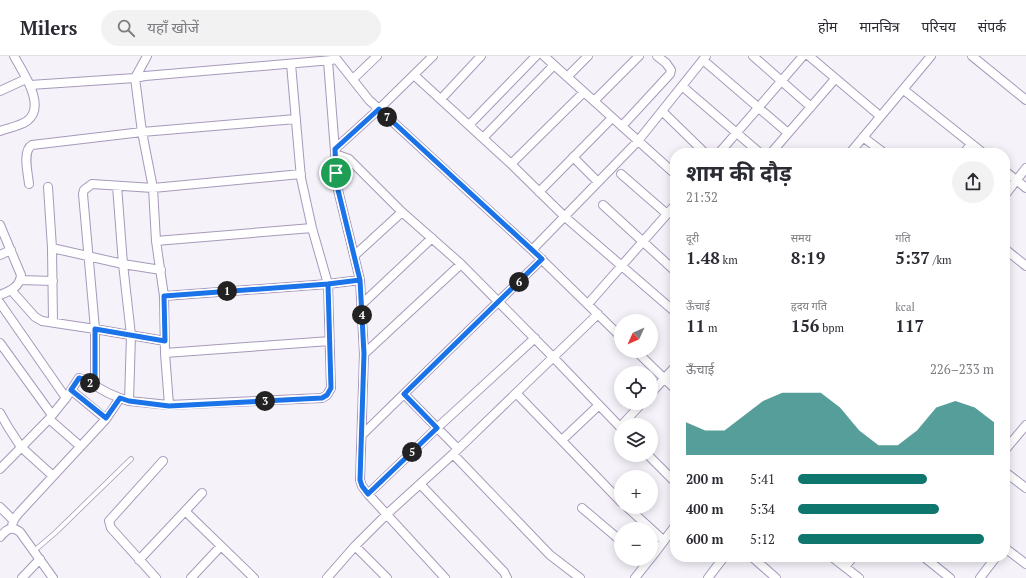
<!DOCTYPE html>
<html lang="hi">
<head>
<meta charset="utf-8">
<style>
  body { margin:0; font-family:"PT Serif","Noto Sans Devanagari",serif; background:#f2f2f3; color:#2b2b33; height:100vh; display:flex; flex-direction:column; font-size:15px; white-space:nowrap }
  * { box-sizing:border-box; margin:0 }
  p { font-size:13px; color:#7c7c81 }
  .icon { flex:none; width:22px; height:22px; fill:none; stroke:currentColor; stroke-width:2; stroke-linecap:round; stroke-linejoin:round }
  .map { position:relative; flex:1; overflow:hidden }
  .side { position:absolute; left:670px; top:92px; width:340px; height:414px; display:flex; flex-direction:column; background:#fff; border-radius:16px; box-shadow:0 2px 10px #0003 }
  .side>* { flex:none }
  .needle { width:26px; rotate:225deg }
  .buttons { position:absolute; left:614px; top:258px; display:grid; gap:8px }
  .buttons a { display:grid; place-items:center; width:44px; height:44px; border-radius:50%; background:#fff; box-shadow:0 2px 10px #0003; font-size:20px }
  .pin { position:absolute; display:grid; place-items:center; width:34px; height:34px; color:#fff; margin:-17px; border:2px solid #fff; border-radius:50%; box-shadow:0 1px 4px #0007 }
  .km { position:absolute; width:20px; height:20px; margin:-10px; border-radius:50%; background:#222; color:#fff; font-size:11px; line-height:20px; text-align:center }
  .round { display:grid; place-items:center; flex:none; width:42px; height:42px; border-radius:21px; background:#f2f2f3 }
  .summary { display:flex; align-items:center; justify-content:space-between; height:68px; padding:0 16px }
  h1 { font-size:22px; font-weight:700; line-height:30px }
  .stats { display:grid; grid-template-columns:repeat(3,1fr); gap:6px; height:68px; padding:4px 16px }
  .stats div { display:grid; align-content:center }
  .stats b { font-size:17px; font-weight:700 }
  .stats small { font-size:11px; font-weight:400 }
  .stats p { font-size:11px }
  .chart { height:112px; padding:8px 16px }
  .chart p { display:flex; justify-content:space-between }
  .chart svg { width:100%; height:72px; margin-top:4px; fill:#0f766e; opacity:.7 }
  ul { padding:0 16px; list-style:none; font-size:13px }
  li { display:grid; grid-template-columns:64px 48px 1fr; align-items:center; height:30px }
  li i { height:10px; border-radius:5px; background:#0f766e }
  header { display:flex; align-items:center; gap:24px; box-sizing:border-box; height:56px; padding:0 20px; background:#fff; border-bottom:1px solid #e1e1e2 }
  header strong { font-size:19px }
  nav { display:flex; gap:22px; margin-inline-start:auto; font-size:14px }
  .search { width:280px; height:36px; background:#f2f2f3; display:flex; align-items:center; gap:10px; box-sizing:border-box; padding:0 14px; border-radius:22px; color:#7c7c81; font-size:15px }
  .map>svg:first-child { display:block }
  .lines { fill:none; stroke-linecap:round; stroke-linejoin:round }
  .lane-casing { stroke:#a799ba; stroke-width:5.5 }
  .street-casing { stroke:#a799ba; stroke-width:10 }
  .lane { stroke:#fff; stroke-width:4 }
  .street { stroke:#fff; stroke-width:8 }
  .route-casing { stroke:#fff; stroke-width:8 }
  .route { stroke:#1a73e8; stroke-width:5 }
</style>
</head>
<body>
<header>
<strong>Milers</strong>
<div class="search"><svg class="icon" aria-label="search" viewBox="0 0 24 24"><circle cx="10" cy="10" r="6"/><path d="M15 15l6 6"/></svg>यहाँ खोजें</div>
<nav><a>होम</a><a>मानचित्र</a><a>परिचय</a><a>संपर्क</a></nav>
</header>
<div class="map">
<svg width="1026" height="522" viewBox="0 0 1026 522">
  <rect width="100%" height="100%" fill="#f5f2fa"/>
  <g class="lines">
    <g class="lane-casing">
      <path id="lane" d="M34,495L55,477L131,403"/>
    </g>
    <g class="street-casing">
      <path id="street" d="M147,0L135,22L142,76L153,132L156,185L164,240L165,297L169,349
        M334,0L369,44L532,194L621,281
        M544,0L675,118
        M753,0L811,51
        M809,0L880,60
        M972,0L1026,44
        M703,4L788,77
        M328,5L338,134L360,224L364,298L360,424L362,430L368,438L445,522
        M414,19L509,106L565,161L675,256
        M567,21L588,0
        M353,23L377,0
        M30,29L135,22L145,20L332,4
        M682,30L760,97
        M904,34L983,97
        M0,35L26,23
        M441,43L481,0
        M594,45L639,0
        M662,55L705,97
        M469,69L536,0
        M622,70L670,18L671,14L666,7L657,0
        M0,75C8,72 20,70 27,65C47,50 23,17 14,0
        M863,81L884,97
        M483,82L554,9
        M335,93L379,53L433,0
        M719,97L803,0
        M771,97L835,23
        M850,97L931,0
        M964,97L971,88
        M335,98L349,103L402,156L461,208L553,301L621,372
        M573,101L598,126
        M511,108L584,36
        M1005,115L1026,132
        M621,118L667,158
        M29,128C28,117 22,95 32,89L142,76L296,63
        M117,130L123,208L131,279L129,345
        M48,131L52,192L53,266
        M539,136L612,62
        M1005,139L1026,112
        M603,149L675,215
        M0,169L21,219C20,231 10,235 0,239
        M156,185L312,172
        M52,192L123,208L161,214
        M1005,193L1026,210
        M532,194L638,85L706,0
        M0,199L11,194
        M354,200L402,156
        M20,224L53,225
        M11,234L35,261L42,265L95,273L165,285
        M164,240L328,228L360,224
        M0,247L66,342
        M588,248L675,149
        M361,249L432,182
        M0,287L52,359
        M636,295L675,333
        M165,297L330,285
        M364,298L461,208
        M95,330V273L83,138L84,134L92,128L153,132L301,118
        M71,334L106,363
        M516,337L621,446
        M651,337L675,311
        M404,338L458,393
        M0,357L8,371L21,391L53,420
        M49,363L80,390
        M622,369L642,347
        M363,378L542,203
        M562,384L599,349
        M1005,394L1026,369
        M453,398L550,499L580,522
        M648,399L675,426
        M0,413L49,363L66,342L79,322L83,323L108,337L120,342L129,345L169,349L322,342L327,339L331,332L328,228L312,172L301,122L291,8
        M1005,416L1026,432
        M421,429L504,516L507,522
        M368,438L437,372L535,282
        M0,451L13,464
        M627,451L651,473
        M582,452L621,485
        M185,455L254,522
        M12,472C12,465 15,462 19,457L106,363L120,342
        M651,473L664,485
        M0,481C6,474 11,469 20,476L53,522
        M355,490L387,522
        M1005,492L1026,508
        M752,501L776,522
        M832,501L859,522
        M924,501L950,522
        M651,502L675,470
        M139,504L202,437
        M845,511L853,501
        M22,522L40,503
        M156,522L111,472L109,465L163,405
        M191,522L221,490
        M327,522L355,490L387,458L453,398L598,258
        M635,522L650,503
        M708,522L724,501
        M980,522L996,501"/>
    </g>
    <use href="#lane" class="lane"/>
    <use href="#street" class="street"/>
  </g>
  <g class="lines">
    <g class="route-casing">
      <path id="route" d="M336,117L338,134L360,224L328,228L164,240L165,285L95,273V330L83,323L79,322L71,334L106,362L120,342L129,345L169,350L322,342L327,339L331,332L328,228L360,224L364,298L360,424L362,430L368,438L437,372L404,338L542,203L379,53L335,93L336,117"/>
    </g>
    <use href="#route" class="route"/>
  </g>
</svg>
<div class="buttons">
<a><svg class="needle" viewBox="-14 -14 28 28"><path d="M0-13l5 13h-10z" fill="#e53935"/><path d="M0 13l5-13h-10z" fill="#7c7c81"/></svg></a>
<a><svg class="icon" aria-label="locate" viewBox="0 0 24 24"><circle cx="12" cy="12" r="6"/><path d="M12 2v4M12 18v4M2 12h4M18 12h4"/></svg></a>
<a><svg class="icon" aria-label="layers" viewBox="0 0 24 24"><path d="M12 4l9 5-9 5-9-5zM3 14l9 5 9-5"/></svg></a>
<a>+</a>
<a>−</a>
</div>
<div class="pin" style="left:336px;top:117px;background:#1e9e55"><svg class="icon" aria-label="arrive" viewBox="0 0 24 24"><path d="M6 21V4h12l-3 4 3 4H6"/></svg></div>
<b class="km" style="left:227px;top:235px">1</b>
<b class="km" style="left:90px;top:327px">2</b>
<b class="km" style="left:265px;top:345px">3</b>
<b class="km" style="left:362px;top:259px">4</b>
<b class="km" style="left:412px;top:396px">5</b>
<b class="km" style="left:519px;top:226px">6</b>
<b class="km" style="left:387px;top:61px">7</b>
<section class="side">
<div class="summary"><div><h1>शाम की दौड़</h1><p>21:32</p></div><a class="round"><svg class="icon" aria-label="share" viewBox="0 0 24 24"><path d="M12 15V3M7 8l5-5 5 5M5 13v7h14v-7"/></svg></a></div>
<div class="stats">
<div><p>दूरी</p><b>1.48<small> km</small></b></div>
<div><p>समय</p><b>8:19</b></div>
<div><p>गति</p><b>5:37<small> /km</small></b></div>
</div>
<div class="stats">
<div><p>ऊँचाई</p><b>11<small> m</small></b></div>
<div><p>हृदय गति</p><b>156<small> bpm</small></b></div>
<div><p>kcal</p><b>117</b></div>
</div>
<div class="chart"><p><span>ऊँचाई</span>226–233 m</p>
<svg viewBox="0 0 160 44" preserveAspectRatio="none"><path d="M0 44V24L10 29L20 29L30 20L40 11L50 6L60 6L70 6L80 15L90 29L100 38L110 38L120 29L130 15L140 11L150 15L160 24V44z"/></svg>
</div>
<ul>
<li><b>200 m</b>5:41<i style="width:66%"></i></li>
<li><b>400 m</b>5:34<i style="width:72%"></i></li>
<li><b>600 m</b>5:12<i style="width:95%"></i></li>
</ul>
</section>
</div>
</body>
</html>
